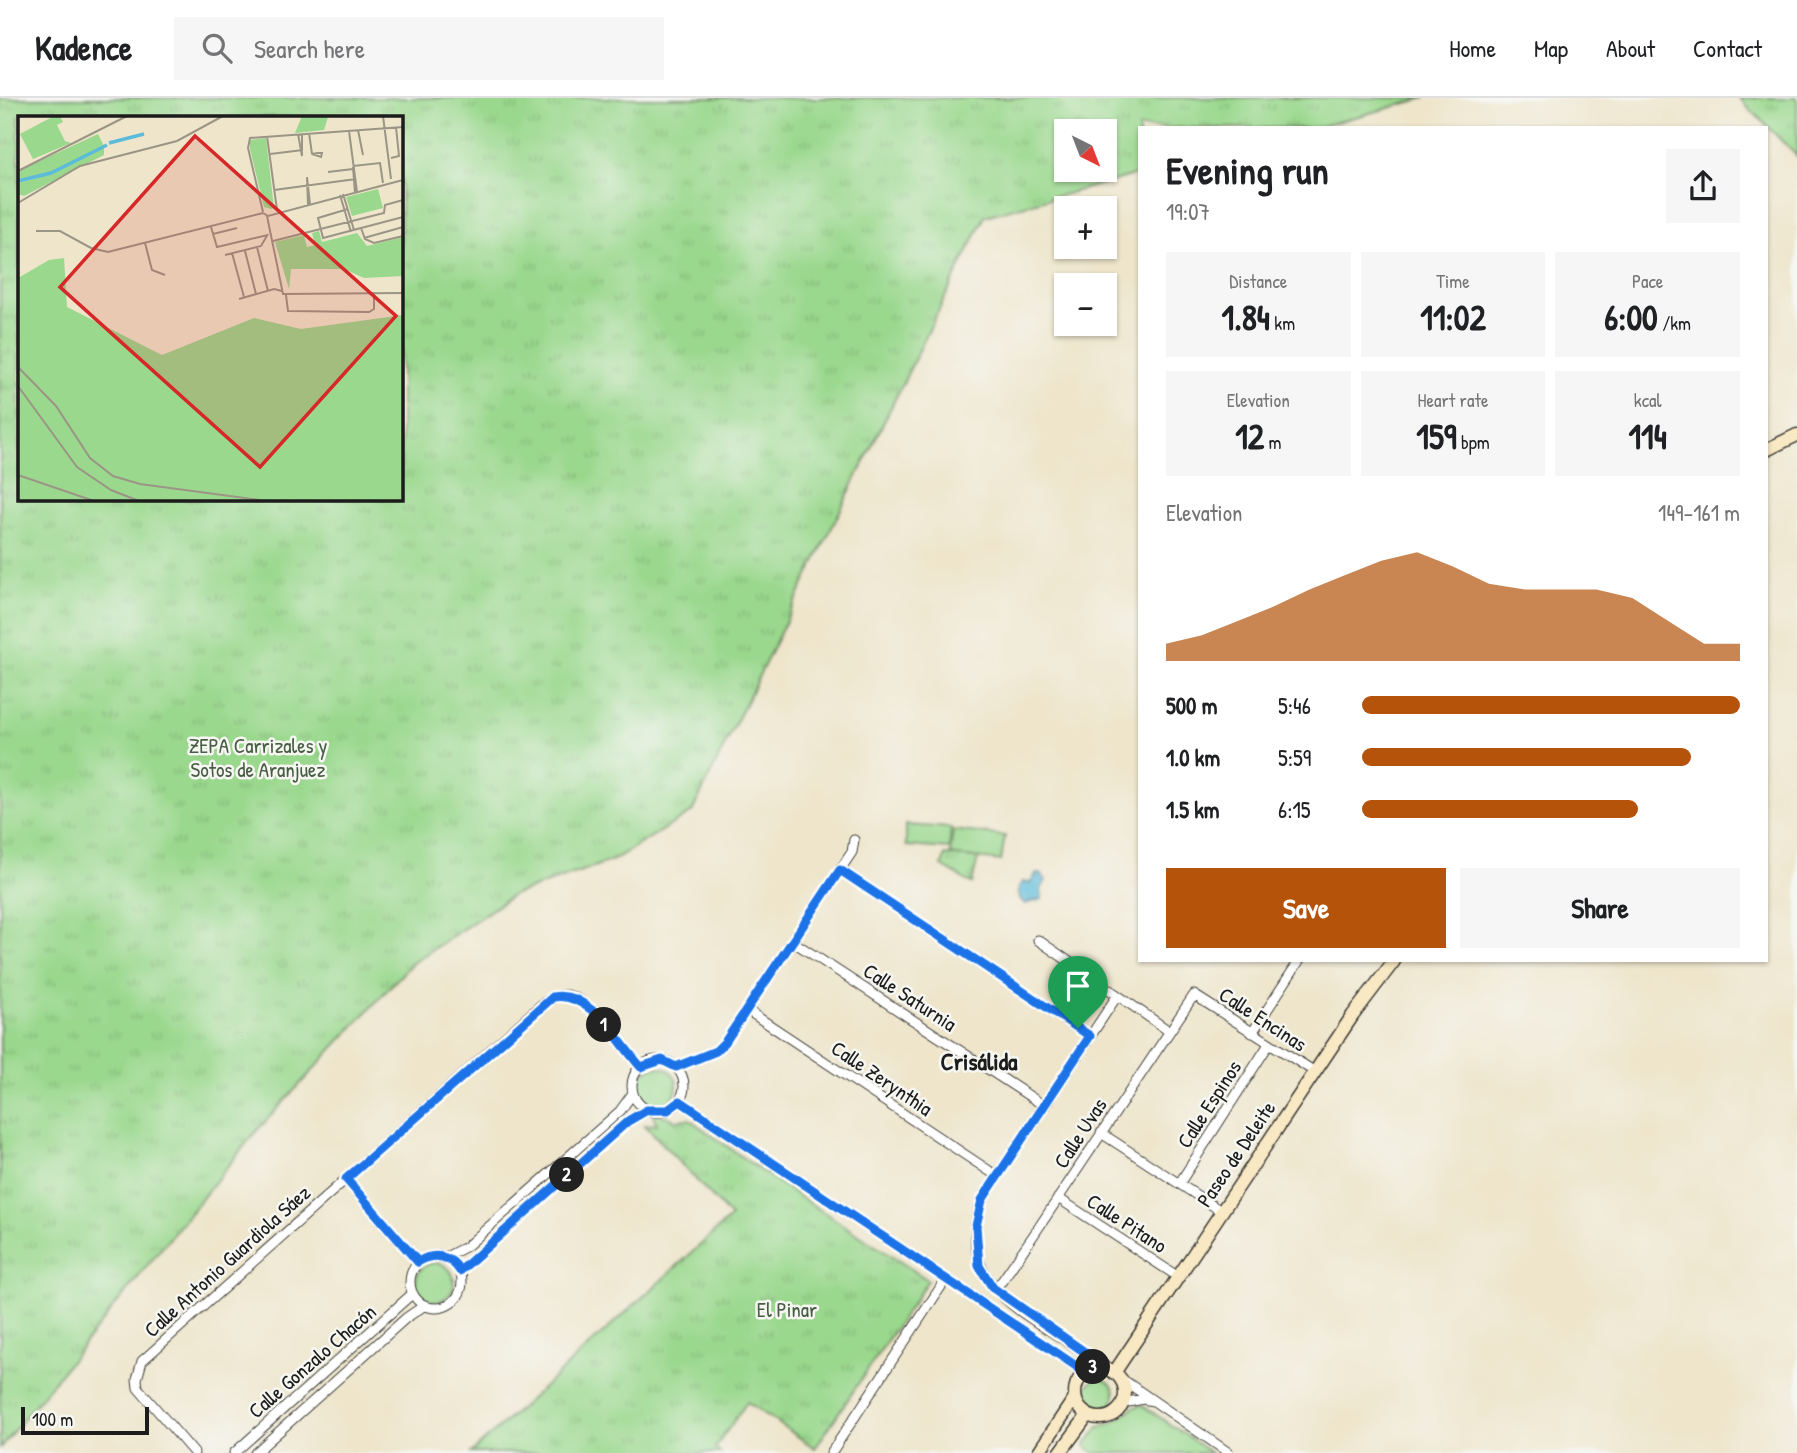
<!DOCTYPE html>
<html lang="en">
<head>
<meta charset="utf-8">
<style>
  body { margin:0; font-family:"Patrick Hand",sans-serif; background:#f6f6f6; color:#202124; height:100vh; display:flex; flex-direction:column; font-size:26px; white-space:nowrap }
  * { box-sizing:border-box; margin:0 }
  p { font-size:23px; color:#757577 }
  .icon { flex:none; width:38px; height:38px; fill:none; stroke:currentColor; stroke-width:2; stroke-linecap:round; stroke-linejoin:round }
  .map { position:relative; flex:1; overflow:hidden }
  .panel { position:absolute; left:1138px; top:28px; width:630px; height:836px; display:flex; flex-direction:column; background:#fff; border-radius:0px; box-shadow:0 2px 5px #0004 }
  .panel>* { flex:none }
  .needle { width:46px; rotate:138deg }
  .controls { position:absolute; left:1054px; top:21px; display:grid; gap:14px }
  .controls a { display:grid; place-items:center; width:63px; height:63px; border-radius:0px; background:#fff; box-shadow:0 2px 5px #0004; font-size:35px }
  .scale { position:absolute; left:21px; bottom:18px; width:128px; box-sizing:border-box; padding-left:7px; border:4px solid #1c1c1c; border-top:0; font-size:19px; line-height:24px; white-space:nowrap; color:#1c1c1c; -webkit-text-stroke:5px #f6f6f2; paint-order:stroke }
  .pin { position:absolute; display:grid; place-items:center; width:60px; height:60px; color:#fff; margin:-72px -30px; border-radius:50% 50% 50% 0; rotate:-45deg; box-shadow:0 0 7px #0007 }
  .pin .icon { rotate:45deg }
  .km { position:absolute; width:35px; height:35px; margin:-18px; border-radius:50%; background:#222; color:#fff; font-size:19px; line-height:35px; text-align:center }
  .round { display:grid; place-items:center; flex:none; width:74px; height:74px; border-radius:0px; background:#f6f6f6 }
  .overview { display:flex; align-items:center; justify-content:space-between; height:119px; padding:0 28px }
  h1 { font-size:38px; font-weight:700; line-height:52px }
  .stats { display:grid; grid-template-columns:repeat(3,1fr); gap:10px; height:119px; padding:7px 28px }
  .stats div { display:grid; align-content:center; border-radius:0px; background:#f6f6f6; text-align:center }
  .stats b { font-size:35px; font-weight:700 }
  .stats small { font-size:19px; font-weight:400 }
  .stats p { font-size:19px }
  .chart { height:196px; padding:14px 28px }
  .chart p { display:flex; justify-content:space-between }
  .chart svg { width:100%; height:126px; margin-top:7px; fill:#b45309; opacity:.7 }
  .primary-button { display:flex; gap:14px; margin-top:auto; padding:14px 28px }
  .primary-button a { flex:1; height:80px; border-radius:0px; background:#b45309; color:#fff; font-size:28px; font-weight:700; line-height:80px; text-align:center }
  .primary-button a+a { background:#f6f6f6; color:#202124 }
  ul { padding:0 28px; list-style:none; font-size:23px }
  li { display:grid; grid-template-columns:112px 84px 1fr; align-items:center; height:52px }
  li i { height:18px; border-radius:9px; background:#b45309 }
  header { display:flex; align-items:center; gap:42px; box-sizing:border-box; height:98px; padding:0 35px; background:#fff; border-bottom:2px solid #e0e0e0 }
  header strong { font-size:33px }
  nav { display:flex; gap:38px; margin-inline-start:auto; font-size:24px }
  .search { width:490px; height:63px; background:#f6f6f6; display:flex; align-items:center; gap:18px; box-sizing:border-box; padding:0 24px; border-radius:0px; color:#757577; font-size:26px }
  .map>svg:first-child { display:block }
  .park { fill:url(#park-tufts); stroke:#5b7a54; stroke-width:2; fill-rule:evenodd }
  .garden { fill:#9ad88d; stroke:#5b7a54; stroke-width:2 }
  .water { fill:url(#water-ripples); stroke:#3c6c7b; stroke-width:2 }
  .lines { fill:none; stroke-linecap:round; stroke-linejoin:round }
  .minor-casing { stroke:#3c3a36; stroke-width:11 }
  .secondary-casing { stroke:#3c3a36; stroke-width:15 }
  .minor { stroke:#fff; stroke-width:9 }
  .secondary { stroke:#f8e8c3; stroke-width:12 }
  .route-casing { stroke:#fff; stroke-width:14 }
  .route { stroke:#1a73e8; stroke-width:9 }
  .labels { text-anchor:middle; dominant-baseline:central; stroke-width:5; stroke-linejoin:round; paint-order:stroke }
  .park-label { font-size:21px; fill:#485e44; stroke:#f6f6f2 }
  .street-label { font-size:21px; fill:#1c1c1c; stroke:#f6f6f2 }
  .quarter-label { font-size:24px; font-weight:bold; fill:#1c1c1c; stroke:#f6f6f2 }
  .inset-river { fill:none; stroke:#5cbbda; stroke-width:3.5 }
  .inset-road { fill:none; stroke:#9a9585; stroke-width:2 }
  .view { fill:#d62828; fill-opacity:0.15; stroke:#d62828; stroke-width:3.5 }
  .inset-edge { fill:none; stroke:#1c1c1c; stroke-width:3.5 }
</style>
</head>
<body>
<header>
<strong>Kadence</strong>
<div class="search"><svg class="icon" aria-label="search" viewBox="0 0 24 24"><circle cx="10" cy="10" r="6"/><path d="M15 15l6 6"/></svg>Search here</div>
<nav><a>Home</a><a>Map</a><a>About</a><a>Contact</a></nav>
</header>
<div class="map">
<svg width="1797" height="1355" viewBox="0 0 1797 1355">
  <defs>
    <pattern id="park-tufts" width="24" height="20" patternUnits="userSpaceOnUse" patternTransform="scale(1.75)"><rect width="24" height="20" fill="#9ad88d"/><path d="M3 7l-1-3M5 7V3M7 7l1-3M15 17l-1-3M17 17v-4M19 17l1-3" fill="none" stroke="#84b979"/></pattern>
    <pattern id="water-ripples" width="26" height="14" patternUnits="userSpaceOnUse" patternTransform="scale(1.75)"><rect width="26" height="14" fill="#5cbbda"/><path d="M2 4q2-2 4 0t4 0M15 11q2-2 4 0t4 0" fill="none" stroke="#4fa0ba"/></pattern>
  </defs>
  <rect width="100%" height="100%" fill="#f6f6f2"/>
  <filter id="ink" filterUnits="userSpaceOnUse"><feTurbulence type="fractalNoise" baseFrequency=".0143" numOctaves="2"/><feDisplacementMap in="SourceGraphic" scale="14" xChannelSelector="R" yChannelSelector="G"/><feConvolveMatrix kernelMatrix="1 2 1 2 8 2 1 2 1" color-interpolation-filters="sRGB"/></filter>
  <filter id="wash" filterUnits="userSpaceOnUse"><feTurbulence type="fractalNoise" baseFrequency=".00686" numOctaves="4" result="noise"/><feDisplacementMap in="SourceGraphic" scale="28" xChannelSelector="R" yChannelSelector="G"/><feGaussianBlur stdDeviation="1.57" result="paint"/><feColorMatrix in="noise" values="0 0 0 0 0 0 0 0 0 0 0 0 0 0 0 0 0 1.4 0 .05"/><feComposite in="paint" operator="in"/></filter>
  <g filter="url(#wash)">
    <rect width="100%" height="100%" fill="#eee5cb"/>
    <path class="park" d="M0,0H1426L1314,30H1139V76L985,118L692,714L613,762L513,797L411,866L253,1037L0,1350ZM19,19H401V401H19ZM1066,33H1104V72H1066Z
      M1739,0H1797V58Z
      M945,757L978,760L972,786L942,768Z
      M651,1013L676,1022L689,1021L771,1080L928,1182L815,1350L747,1304L715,1350L721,1355H471L731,1119L645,1027L657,1026Z"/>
    <path class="garden" d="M906,727L951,730L949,751L906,748Z
      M953,732L1005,738L1001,763L950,757Z
      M639 988a19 19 0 1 1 38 0a19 19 0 1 1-38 0Z
      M416 1184a19 19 0 1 1 38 0a19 19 0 1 1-38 0Z
      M1085 1296a15 15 0 1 1 30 0a15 15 0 1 1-30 0Z
      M1142,1307L1211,1355H1094L1085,1347L1099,1329L1114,1324L1134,1309Z"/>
    <path class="water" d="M1036,776H1041L1046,782L1041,791L1042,801L1025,806C1018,800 1016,792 1022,784L1030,785Z"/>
  </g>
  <g filter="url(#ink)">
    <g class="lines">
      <g class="minor-casing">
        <path id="minor" d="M840,772L1090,938
          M1038,842L1169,933
          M792,843L1043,1007
          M747,912L997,1078
          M1252,935L1299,863
          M632 988a26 26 0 1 1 52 0a26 26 0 1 1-52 0Z
          M676,969L716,953L725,944L852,754L854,742
          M680,1003L1076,1268L1083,1277
          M1101,1035L1221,1113
          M346,1081L418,1164
          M1179,1086L1269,946
          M1058,1100L1177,1178
          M410 1184a26 26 0 1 1 52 0a26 26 0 1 1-52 0Z
          M446,1159L467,1148L620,1013L633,995
          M460,1173L628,1023L647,1012
          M993,1190L1002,1183L1033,1138L1194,897L1315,974
          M1093,1271L1085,1255C1026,1215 952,1188 982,1102L1117,898
          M1119,1279L1229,1355
          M1124,1305L1143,1301L1153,1303
          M194,1355L138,1290L137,1281L142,1263L541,907C549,902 557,896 566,897C588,898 626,952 641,969
          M234,1355L412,1196
          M255,1355L406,1220L425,1207
          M831,1355L946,1181"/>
      </g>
      <g class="secondary-casing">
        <path id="secondary" d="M1766,352L1797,337
          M1075 1295a25 25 0 1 1 50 0a25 25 0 1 1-50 0Z
          M1114,1275L1353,917L1394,863
          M1038,1355L1074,1301
          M1060,1355L1087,1318"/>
      </g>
      <use href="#minor" class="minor"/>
      <use href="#secondary" class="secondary"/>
    </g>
  </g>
  <g class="lines" filter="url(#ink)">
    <g class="route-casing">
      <path id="route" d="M840,772L1090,938L982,1102L976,1128L979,1168L993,1190L1086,1255L1093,1271L1083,1277L1076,1268L680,1003L668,1012H647L628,1023L460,1173C450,1157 434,1154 418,1164L346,1081L553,899C590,892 618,944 641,969L662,962L676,969L716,953L725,944Z"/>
    </g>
    <use href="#route" class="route"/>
  </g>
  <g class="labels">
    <g class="park-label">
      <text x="258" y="647">ZEPA Carrizales y<tspan x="258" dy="24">Sotos de Aranjuez</tspan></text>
      <text x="787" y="1211">El Pinar</text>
    </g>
    <g class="street-label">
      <text transform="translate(910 899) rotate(33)">Calle Saturnia</text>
      <text transform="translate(1263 921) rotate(33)">Calle Encinas</text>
      <text transform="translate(882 980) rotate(34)">Calle Zerynthia</text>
      <text transform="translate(1209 1006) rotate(-57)">Calle Espinos</text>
      <text transform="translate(1080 1035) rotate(-57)">Calle Uvas</text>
      <text transform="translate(1236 1056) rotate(-56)">Paseo de Deleite</text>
      <text transform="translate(1127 1125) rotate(33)">Calle Pitano</text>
      <text transform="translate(227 1163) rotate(-42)">Calle Antonio Guardiola Sáez</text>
      <text transform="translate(312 1263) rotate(-41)">Calle Gonzalo Chacón</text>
    </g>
    <g class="quarter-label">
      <text x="979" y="963">Crisálida</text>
    </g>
  </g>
  <g transform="translate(18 18)">
    <rect width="385" height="385" fill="#eee5cb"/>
    <path d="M36,0H42L45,6L39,9L47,25L53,27L15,43L2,18ZM80,18L86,30L33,56L0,64V55ZM86,31V39L6,80L0,78V67L34,58Z" fill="#9ad88d"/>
    <path d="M284,0H325L310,1L306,14L277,17ZM301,115L304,126L339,117L349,130L385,121V160L346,162L326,153H273L271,173L257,126L286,119L289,131L297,129L294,117ZM46,142L49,191L144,239L236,202L283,213L385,199V385H0V162L31,144Z" fill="#9ad88d"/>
    <path d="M248,22L256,92L253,93L246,91L232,33V24ZM360,73L365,92L334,100L328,81Z" fill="#9ad88d"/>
    <path class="inset-river" d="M91,27L126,18M0,65L33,57L89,29"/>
    <path class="inset-road" d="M365,0L373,63M340,14L345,39M331,15L339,76M291,17L294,38M280,18L284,40V18M249,20L259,94M304,37L303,41L294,38L300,37ZM252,38L285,34M373,42L381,40L378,11M335,50L362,47L365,67M335,51L337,77M0,55L109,0M310,56L335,53M289,61L290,89M289,61L292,88M256,74L338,63M325,78L336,114M322,79L333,116M0,87L62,50L159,25L205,0M330,93L300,102L305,122L385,101M245,96L230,32L232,22L385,11M245,97L250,100L385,64M249,100L265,178L385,177M193,111L199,131L250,119M343,112L347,123L356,127L385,120M18,115H42L73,132L90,136L245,97M195,118L219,112M346,122L385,111M255,125L366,97L367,89L385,84M127,127L134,154L147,159M239,131L250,175M227,135L238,178M214,137L226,181M207,139L243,130L250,118M268,179L270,195L351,196L356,193V176M221,183L256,173L264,175M0,251L38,290L72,342L95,360L122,368L250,385M0,270L59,351L93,374L121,385M0,359L76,385"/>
    <path class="view" d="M177,20L378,200L242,351L42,171Z"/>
    <rect width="385" height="385" class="inset-edge"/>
  </g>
</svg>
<div class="controls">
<a><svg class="needle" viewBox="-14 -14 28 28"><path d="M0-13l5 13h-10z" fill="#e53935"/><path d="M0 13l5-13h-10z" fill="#757577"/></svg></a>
<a>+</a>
<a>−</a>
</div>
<div class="scale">100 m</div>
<div class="pin" style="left:1078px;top:930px;background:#1e9e55"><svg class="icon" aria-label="arrive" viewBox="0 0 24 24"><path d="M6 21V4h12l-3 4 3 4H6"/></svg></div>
<b class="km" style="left:604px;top:927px">1</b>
<b class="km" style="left:567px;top:1077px">2</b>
<b class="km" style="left:1093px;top:1269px">3</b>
<section class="panel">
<div class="overview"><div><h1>Evening run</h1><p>19:07</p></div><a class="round"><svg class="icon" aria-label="share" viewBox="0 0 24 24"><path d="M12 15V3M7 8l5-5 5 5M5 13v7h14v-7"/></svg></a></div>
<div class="stats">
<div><p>Distance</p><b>1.84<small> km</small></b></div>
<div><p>Time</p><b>11:02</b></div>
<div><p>Pace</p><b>6:00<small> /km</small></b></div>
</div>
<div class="stats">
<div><p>Elevation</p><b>12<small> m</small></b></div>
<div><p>Heart rate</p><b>159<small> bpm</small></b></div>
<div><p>kcal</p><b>114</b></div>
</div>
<div class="chart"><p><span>Elevation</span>149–161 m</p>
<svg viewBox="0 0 160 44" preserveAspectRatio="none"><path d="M0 44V38L10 35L20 30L30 25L40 19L50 14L60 9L70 6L80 11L90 17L100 19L110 19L120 19L130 22L140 30L150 38L160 38V44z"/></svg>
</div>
<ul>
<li><b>500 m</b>5:46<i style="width:100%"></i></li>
<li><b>1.0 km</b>5:59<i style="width:87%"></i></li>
<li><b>1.5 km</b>6:15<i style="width:73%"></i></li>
</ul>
<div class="primary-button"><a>Save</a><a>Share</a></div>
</section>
</div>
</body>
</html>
